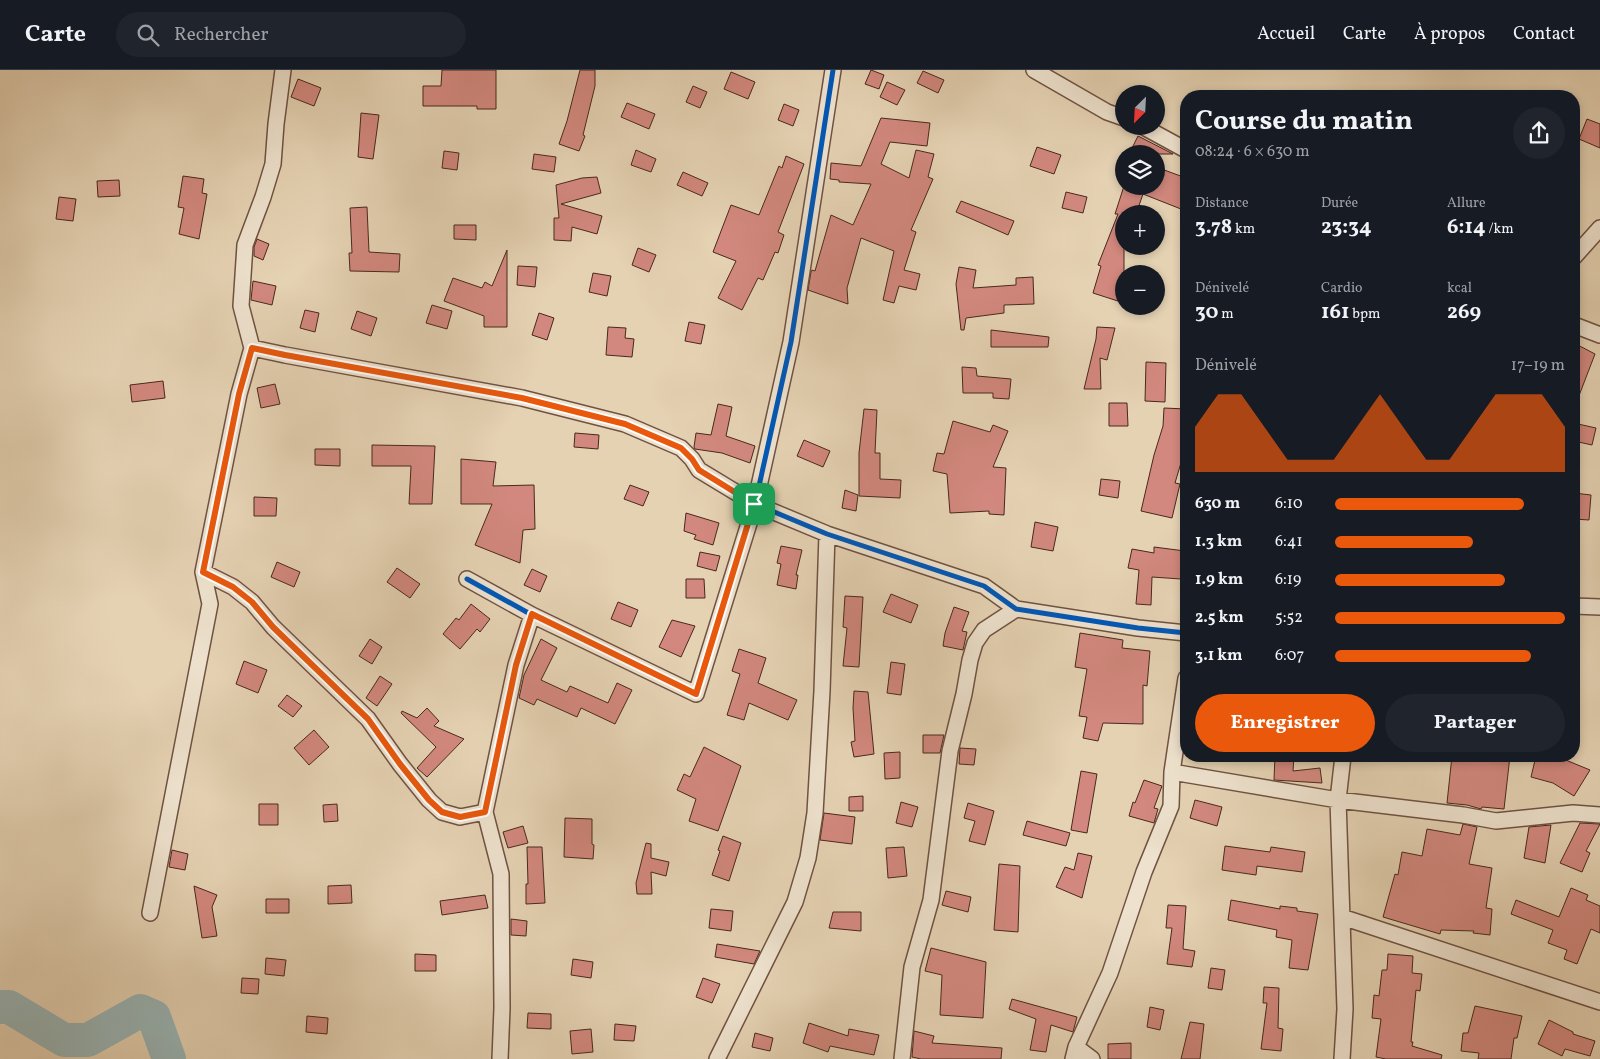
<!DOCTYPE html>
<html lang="fr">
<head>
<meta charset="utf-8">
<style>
  body { margin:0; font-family:Vollkorn,serif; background:#20242c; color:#f1f3f6; height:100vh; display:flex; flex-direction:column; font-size:19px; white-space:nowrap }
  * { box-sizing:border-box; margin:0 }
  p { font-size:16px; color:#9ea1a6 }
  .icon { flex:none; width:28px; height:28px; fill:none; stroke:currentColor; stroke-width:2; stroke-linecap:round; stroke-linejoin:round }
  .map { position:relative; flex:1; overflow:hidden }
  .panel { position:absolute; left:1180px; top:20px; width:400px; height:672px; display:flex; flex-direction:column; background:#171b24; border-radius:20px; box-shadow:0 2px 8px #0003 }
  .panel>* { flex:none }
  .needle { width:32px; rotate:204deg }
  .fabs { position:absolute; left:1115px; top:15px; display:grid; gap:10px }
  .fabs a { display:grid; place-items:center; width:50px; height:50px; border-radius:50%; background:#171b24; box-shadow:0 2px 8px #0003; font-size:25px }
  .pin { position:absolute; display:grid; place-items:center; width:42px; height:42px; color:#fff; margin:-21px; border-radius:10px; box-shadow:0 2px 8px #0006 }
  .round { display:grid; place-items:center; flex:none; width:52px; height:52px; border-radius:26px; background:#20242c }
  .summary { display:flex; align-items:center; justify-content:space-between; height:85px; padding:0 15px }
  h1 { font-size:28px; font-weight:700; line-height:38px }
  .figures { display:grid; grid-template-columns:repeat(3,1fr); gap:8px; height:85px; padding:5px 15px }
  .figures div { display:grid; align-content:center }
  .figures b { font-size:21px; font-weight:700 }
  .figures small { font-size:14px; font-weight:400 }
  .figures p { font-size:14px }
  .chart { height:140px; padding:10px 15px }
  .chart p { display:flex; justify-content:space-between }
  .chart svg { width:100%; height:90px; margin-top:5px; fill:#ea580c; opacity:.7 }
  .button { display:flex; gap:10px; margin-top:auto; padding:10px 15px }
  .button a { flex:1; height:58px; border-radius:30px; background:#ea580c; color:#fff; font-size:20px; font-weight:700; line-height:58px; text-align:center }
  .button a+a { background:#20242c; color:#f1f3f6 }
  ul { padding:0 15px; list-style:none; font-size:16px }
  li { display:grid; grid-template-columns:80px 60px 1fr; align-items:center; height:38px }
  li i { height:12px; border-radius:6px; background:#ea580c }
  header { display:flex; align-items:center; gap:30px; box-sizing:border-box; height:70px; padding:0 25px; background:#171b24; border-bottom:1px solid #363941 }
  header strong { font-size:24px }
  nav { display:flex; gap:28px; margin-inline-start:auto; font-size:18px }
  .search { width:350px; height:45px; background:#20242c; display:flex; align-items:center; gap:12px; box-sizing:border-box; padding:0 18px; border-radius:28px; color:#9ea1a6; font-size:19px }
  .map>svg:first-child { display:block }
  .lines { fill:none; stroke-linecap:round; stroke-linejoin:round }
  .river { stroke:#99b5b6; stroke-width:34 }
  .building { fill:#d2887e; stroke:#49281d }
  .street-casing { stroke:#705242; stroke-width:18 }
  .street { stroke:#eee2ce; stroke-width:15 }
  .cycleway-casing { stroke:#eee2ce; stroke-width:8 }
  .cycleway { stroke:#0057b8; stroke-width:5 }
  .route-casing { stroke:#fff; stroke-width:10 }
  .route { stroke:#ea580c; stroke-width:6 }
</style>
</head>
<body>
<header>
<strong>Carte</strong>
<div class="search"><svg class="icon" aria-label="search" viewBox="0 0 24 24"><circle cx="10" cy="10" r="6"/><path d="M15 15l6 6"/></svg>Rechercher</div>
<nav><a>Accueil</a><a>Carte</a><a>À propos</a><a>Contact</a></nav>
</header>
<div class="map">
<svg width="1600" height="989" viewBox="0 0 1600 989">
  <rect width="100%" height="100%" fill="#e5d2b3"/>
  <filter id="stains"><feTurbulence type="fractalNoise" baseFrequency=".004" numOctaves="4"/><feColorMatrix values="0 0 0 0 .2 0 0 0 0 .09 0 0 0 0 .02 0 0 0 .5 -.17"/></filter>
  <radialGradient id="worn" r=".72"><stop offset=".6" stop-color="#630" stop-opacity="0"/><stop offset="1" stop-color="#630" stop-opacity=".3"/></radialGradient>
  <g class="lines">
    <path class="river" d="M0,937H9L64,970H88L140,941L154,947L169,989"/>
  </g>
  <path class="building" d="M442,0H496V39H477V36H423V16H441Z
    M580,0H595V16L583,65L585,66L579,81L559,74L567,51Z
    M871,0L884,5L879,19L865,14Z
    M923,1L944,10L938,23L917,13Z
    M731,2L755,12L748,29L724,19Z
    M298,9L321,18L314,36L291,27Z
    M887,12L905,20L897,35L880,27Z
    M693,16L707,22L700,38L686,32Z
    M627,33L655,44L649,59L621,47Z
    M784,34L799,40L793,56L778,50Z
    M361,43L379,45L373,89L358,87Z
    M881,48L930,53L927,76L890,72L881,94L909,108L916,80L934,84L928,107L933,109L911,160L916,162L904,200L920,204L916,220L899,216L894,233L883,230L894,181L861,168L847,218L848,234L808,220L811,202L812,200L815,201L831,145L853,155L871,114L839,112V110L830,109L831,93L861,96Z
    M1587,49L1600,54V78L1579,69Z
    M1138,66L1173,84H1129Z
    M1037,77L1061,85L1054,104L1030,96Z
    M636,80L656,89L651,102L631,95Z
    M444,81L459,83L457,100L442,98Z
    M534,84L556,87L554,102L532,99Z
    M786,86L804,94L778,162L784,165L778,183L775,182L763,210L758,208L742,240L718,228L736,191L713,182L731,135L759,145L779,96L782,98Z
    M1156,97L1186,108V141L1143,124L1136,144H1124V233L1093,223L1101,196L1098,195L1118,144H1115L1124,116H1156Z
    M683,102L708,113L702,126L677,115Z
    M183,106L204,109L202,123L207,124L199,169L179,164L184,138L178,137Z
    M597,107L601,123L561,134L602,146L597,164L572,157L571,171L554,170V148H559L556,115L582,108Z
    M119,110L120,126L98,127L97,111Z
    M1066,122L1087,127L1083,143L1062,138Z
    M59,127L76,129L73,151L56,149Z
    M961,131L1014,151L1008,165L956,142Z
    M367,137L369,182L400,184L399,202L350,201L349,183H352L350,138Z
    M454,155H476V170L454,169Z
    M257,169L269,174L263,190L254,186V177Z
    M638,178L656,185L649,202L632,195Z
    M507,180V257H484V246L444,231L453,208L482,218L485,212L492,216Z
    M518,196L537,197L535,217L517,215Z
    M959,197L976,200L973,218L1016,215V208L1033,207L1034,234L1004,235V243L966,248L964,260H961L956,214Z
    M593,203L611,206L607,226L589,222Z
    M253,211L276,216L272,235L251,230Z
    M432,235L452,241L447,259L426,253Z
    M305,240L319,243L315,262L300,258Z
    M357,241L377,248L371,266L351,259Z
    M539,243L554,248L547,270L532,265Z
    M689,252L705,255L701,274L685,271Z
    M608,257L626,258L625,268L634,269L632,287L606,285Z
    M1097,257L1115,258L1107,290L1100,288L1101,319H1084L1096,269Z
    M991,260L1049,267L1048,277H991Z
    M1574,273L1595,284L1575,336H1574Z
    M1146,292L1166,293L1165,332L1145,331Z
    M962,297L976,298L977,306L1011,309L1009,329L993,328V323H963Z
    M163,311L165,328L132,332L130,315Z
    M275,314L280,334L261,338L257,318Z
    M1109,333H1127L1128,356H1109Z
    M718,334L732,337L726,366L755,376L750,393L722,383L695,379L694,377L696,363L711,365Z
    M1164,338L1186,339V376L1175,413L1180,414L1172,448L1141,441L1154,385L1163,356Z
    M864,339L877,340L875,383H880V409L901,410L900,428L859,426V383Z
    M953,351L990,362L993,355L1008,361L993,397L1006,398L1004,445L989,444V441L950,443L947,404L933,401L937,383L944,384Z
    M1578,354L1596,358L1592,375L1574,371Z
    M575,363L599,365L598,379L574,377Z
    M804,370L830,381L823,397L797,386Z
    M372,375L435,376L432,434H409L411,396H372Z
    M315,379H340V396L315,395Z
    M461,389L496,392L493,416L534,415L535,459L523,460L520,493L475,475L492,434H461Z
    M1101,409L1120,411L1118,428L1099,425Z
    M630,415L649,422L643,436L624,429Z
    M845,420L858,425L856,441L842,438Z
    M1574,423L1591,425L1589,450L1574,449Z
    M254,427L277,428L276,446H254Z
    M686,443L719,453L713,475L694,469L696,465L684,461Z
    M1035,452L1058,457L1053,481L1031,477Z
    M781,476L802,480L796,505H798L796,519L777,515L781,494L777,493Z
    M1154,477L1185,481L1181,509L1152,507L1151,535L1136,534L1139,500L1128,498L1132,479L1154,483Z
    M700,482L720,486L716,501L697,496Z
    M277,492L300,502L294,517L271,507Z
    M397,498L420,514L410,528L387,512Z
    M532,499L547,506L540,522L524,515Z
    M686,509H704L705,528H686Z
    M891,524L918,535L911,553L883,542Z
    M845,526L863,527L859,597L843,596L847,558L843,557Z
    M618,532L638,540L631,557L611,549Z
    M471,534L490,549L480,562L477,559L460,579L443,564L456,548L459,550Z
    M954,537L969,542L962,561L967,562L963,580L943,576L945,563Z
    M672,550L695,556L681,587L659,577Z
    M1080,563L1123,570L1122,578L1150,581L1147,616L1143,615V654L1103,653L1098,671L1083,668L1087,647L1079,646L1087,599L1075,597Z
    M370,569L382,577L372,594L359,586Z
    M541,569L557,578L541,610L567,622L570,616L608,633L617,613L632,620L615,654L581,638L577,647L537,629L534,635L519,628L524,605Z
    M739,579L766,588L758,613L797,630L788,650L749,633L744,650L727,645L740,604L732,601Z
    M244,591L267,600L258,623L236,614Z
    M891,592L905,594L901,625L887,623Z
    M380,606L392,614L377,636L366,628Z
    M854,621L868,622L874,684L854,687L851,672L855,671L853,638Z
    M287,625L302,636L293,647L278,636Z
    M427,638L439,651L434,656L464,669L427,707L417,698L436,677L401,643L402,641L417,648Z
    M314,660L329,677L309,695L294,678Z
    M923,665H944L940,683H923Z
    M704,677L741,696L718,761L689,751L696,729L677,720L684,704L690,707Z
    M960,678L976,679L974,695L959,694Z
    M900,682V708L885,709L884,683Z
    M1275,686H1294L1293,701L1320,698L1322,713L1274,710Z
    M1452,686H1510L1504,739L1482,737L1481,739L1467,735L1447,733Z
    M1536,686H1556L1590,700L1574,726L1553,713L1531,707Z
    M1081,701L1097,704L1087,763L1071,760Z
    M1144,710L1162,716L1154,738L1158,739L1154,753L1129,746L1133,732L1135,733Z
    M863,726V741H849V727Z
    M1195,730L1222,737L1217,756L1190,748Z
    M901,732L918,737L912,757L896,753Z
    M968,733L994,741L985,775L969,771L975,751L964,748Z
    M259,734H278V755H259Z
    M337,734L338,751L324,752L323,735Z
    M824,743L855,747L852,774L820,770Z
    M565,748L592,749V774L594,775L593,789L564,787Z
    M1027,751L1070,763L1066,776L1023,765Z
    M1580,753L1600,754L1586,781L1590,783L1582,802L1560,793Z
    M1463,754L1477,757L1469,794L1492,798L1486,838L1492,839L1490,865L1473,863L1474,861L1441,860L1440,864L1383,847L1395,804L1398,805L1402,782L1422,786L1427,759L1460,765Z
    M1551,755L1545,793L1524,788L1529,757Z
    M523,756L528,773L508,778L503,762Z
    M723,766L741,773L729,811L712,805L720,781L718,780Z
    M646,773L651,774V788L669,792L666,806L651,802L652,824H637L636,813Z
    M1225,776L1270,782L1271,777L1305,782L1302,802L1257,796L1256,805L1222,800Z
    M527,777H542L545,833L526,834V814H528Z
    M904,777L907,806L888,808L886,778Z
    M172,780L188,784L185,800L169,797Z
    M1078,783L1092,786L1082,828L1056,817L1065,797L1074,800Z
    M999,794L1020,796L1018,862L994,860Z
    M351,815L352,833L328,834V816Z
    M194,816L217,825L212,837L217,866L202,868Z
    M1571,818L1588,825L1586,830L1600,836V863L1591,859L1577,894L1564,889L1567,880L1548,873L1553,860L1511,844L1516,830L1559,847Z
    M946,821L971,827L968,842L942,835Z
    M485,825L488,838L442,845L440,831Z
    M266,829H289V843H266Z
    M1231,830L1280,839V836L1297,838V841L1318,844L1308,900L1289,898L1292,870L1276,867L1277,860L1228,850Z
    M1168,835L1186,836L1183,879L1195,881L1192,897L1167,894L1172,858H1166Z
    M711,839L733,841L731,861L709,858Z
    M833,842H861V861L829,858Z
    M511,849L527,851L526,866L511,865Z
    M717,874L760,881L754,894L715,887Z
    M931,878L986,892L983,948L940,945L942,905L925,901Z
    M415,884L436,885V901H415Z
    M1388,884L1413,886L1412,903L1422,904L1420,921L1416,920L1411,972H1413L1412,976L1442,985L1441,989H1386L1376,987L1381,949L1372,948L1374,925L1379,926L1382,900H1387Z
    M266,888L286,890L284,906L265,904Z
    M573,889L593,892L591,908L571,905Z
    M1211,898L1225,900L1222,920L1208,918Z
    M242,908L259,909L258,924L241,923Z
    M703,908L720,914L712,933L696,927Z
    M1264,917L1279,918L1278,958L1283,959L1281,981L1261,979L1267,933H1263Z
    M1012,929L1077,947L1073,962L1051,955L1046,982L1030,980L1036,949L1009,939Z
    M1475,936L1522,946L1517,968H1514L1511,989H1478L1479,983L1461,981L1463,963H1468Z
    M1150,937L1164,940L1160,960L1147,957Z
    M528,943L551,944V959L527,958Z
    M307,946L328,948L327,964L306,962Z
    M1549,950L1573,962V964L1595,971L1590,986L1565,979L1562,986L1538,974Z
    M1190,952L1204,954L1200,989H1181Z
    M809,953L848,966L849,959L879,965L874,985L830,976L828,982L803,973Z
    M615,954L636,956L634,971L614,970Z
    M591,959L593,982L572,984L570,961Z
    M914,961L934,966L932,973L1002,978L1001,989H921L912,987Z
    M755,963L773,968L770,981L752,977Z
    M1131,973V989H1108V974Z"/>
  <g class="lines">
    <g class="street-casing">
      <path id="street" d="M1034,0L1107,42L1124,48
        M1142,56L1186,80
        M1574,187L1600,158
        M1574,255L1600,265
        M252,278L285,285L522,328L625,354L681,378L692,389L699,400L755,434L827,464L984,516L1016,539L1138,558L1186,563
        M203,502L233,517L252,532L273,557L368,649L400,694L429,730L442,742L460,747L485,742
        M467,509L532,545L696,624L755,434L791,272L833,0
        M1574,536L1600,537
        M1172,702L1338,730L1463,745L1496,751L1573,743L1600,745
        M150,843L210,534L203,502L239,324L252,278L241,236L245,175L263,127L273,94L276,54L283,0
        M1342,847L1600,932
        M1076,977L1092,989
        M500,989L502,938L501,804L485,742L516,595L532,545
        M717,989L795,832L808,788L815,743L822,621L827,464
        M902,989L912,897L931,830L950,681L964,624L970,590L975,573L984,560L1016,539
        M1073,989L1076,977L1110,903L1144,802L1171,736L1172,702L1186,608
        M1342,989L1345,939L1338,730L1343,686"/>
    </g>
    <use href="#street" class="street"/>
    <g class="cycleway-casing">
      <path id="cycleway" d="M252,278L285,285L522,328L625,354L681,378L692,389L699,400L755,434L827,464L984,516L1016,539L1138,558L1186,563
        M467,509L532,545L696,624L755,434L791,272L833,0"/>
    </g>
    <use href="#cycleway" class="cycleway"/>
  </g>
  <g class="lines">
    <g class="route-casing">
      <path id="route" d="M252,278L285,285L522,328L625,354L681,378L692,389L699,400L754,434L696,624L532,544L516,595L485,742L460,747L442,742L429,730L400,694L368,649L273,557L252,532L233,517L203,502L239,324Z"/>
    </g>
    <use href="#route" class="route"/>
  </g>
  <rect width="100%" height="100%" filter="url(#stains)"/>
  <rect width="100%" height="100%" fill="url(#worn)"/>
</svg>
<div class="fabs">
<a><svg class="needle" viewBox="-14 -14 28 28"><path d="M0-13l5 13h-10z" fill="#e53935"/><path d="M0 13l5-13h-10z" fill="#9ea1a6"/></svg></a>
<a><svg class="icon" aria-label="layers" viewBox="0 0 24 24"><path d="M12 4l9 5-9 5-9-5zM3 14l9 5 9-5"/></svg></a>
<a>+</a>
<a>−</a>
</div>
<div class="pin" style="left:754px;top:434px;background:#1e9e55"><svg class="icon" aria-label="arrive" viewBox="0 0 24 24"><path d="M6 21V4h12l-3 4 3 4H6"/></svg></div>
<section class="panel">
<div class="summary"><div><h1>Course du matin</h1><p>08:24 · 6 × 630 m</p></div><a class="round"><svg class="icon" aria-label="share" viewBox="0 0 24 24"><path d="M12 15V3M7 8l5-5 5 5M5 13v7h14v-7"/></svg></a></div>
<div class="figures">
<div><p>Distance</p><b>3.78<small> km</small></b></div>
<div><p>Durée</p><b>23:34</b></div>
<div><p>Allure</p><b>6:14<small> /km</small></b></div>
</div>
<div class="figures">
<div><p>Dénivelé</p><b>30<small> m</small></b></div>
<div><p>Cardio</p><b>161<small> bpm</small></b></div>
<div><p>kcal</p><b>269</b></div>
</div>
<div class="chart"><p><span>Dénivelé</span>17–19 m</p>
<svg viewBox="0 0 160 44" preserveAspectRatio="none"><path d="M0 44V22L10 6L20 6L30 22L40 38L50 38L60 38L70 22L80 6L90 22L100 38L110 38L120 22L130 6L140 6L150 6L160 22V44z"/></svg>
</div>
<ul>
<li><b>630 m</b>6:10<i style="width:82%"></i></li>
<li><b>1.3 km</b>6:41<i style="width:60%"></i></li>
<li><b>1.9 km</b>6:19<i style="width:74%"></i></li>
<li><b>2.5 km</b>5:52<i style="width:100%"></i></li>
<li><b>3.1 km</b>6:07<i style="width:85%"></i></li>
</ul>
<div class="button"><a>Enregistrer</a><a>Partager</a></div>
</section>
</div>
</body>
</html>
